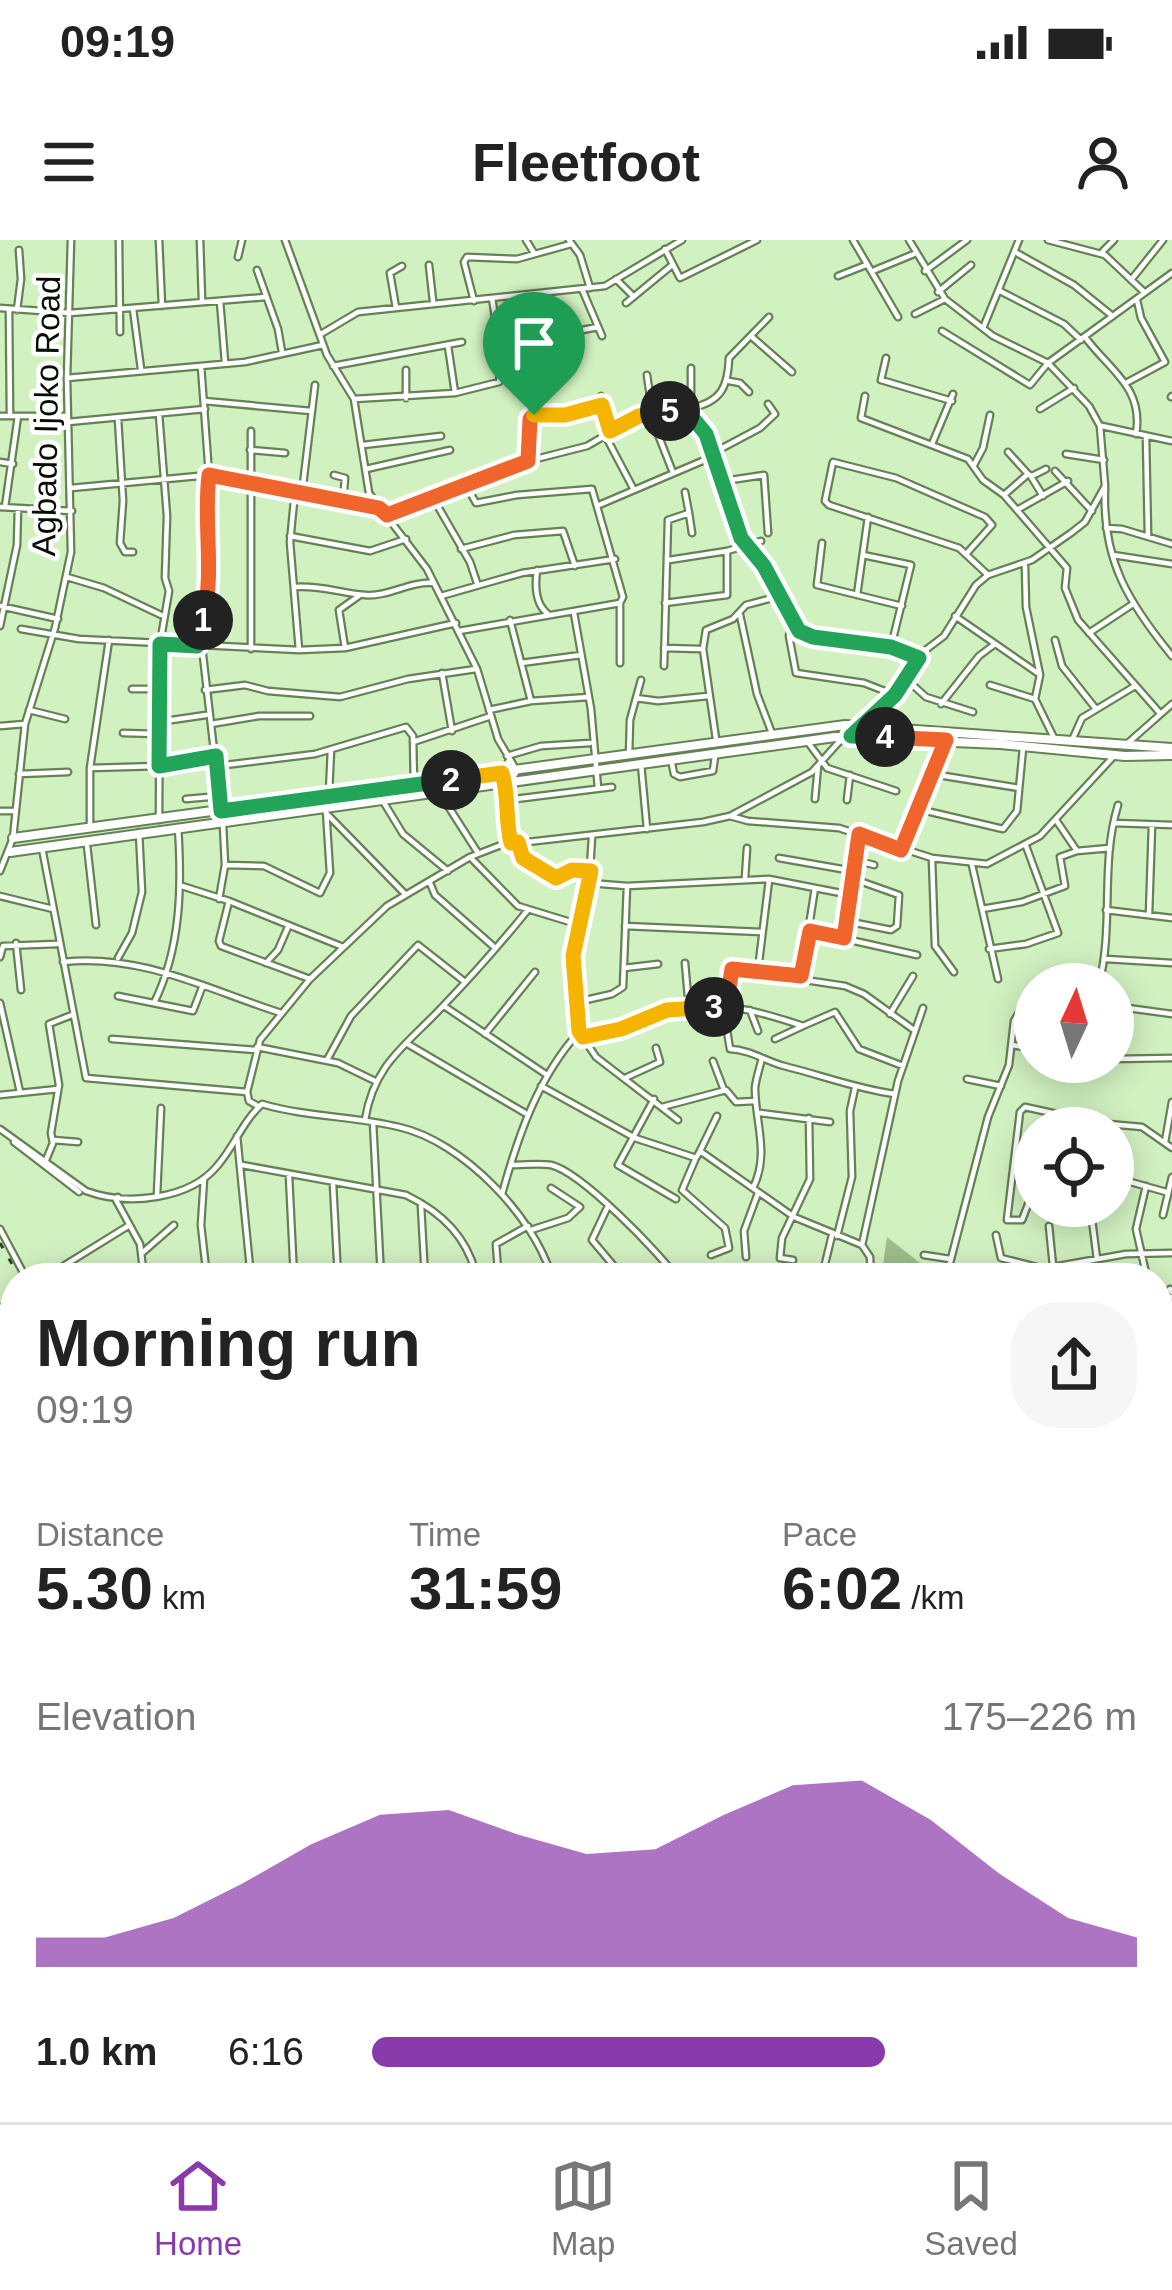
<!DOCTYPE html>
<html lang="en">
<head>
<meta charset="utf-8">
<style>
  body { margin:0; font-family:Helvetica,sans-serif; background:#f6f6f6; color:#222; height:100vh; display:flex; flex-direction:column; font-size:45px; white-space:nowrap }
  * { box-sizing:border-box; margin:0 }
  p { font-size:39px; color:#767676 }
  .icon { flex:none; width:66px; height:66px; fill:none; stroke:currentColor; stroke-width:2; stroke-linecap:round; stroke-linejoin:round }
  .map { position:relative; flex:1; overflow:hidden }
  .details { position:absolute; left:0px; top:1023px; width:1173px; height:861px; display:flex; flex-direction:column; background:#fff; border-radius:48px 48px 0 0; box-shadow:0 6px 30px #0003 }
  .details>* { flex:none }
  .needle { width:78px; rotate:4deg }
  .fabs { position:absolute; left:1014px; top:723px; display:grid; gap:24px }
  .fabs a { display:grid; place-items:center; width:120px; height:120px; border-radius:50%; background:#fff; box-shadow:0 6px 30px #0003; font-size:60px }
  .pin { position:absolute; display:grid; place-items:center; width:102px; height:102px; color:#fff; margin:-123px -51px; border-radius:50% 50% 50% 0; rotate:-45deg; box-shadow:0 0 12px #0007 }
  .pin .icon { rotate:45deg }
  .km { position:absolute; width:60px; height:60px; margin:-30px; border-radius:50%; background:#222; color:#fff; font-size:33px; line-height:60px; text-align:center }
  .round { display:grid; place-items:center; flex:none; width:126px; height:126px; border-radius:48px; background:#f6f6f6 }
  .head { display:flex; align-items:center; justify-content:space-between; height:204px; padding:0 36px }
  h1 { font-size:66px; font-weight:700; line-height:90px }
  .figures { display:grid; grid-template-columns:repeat(3,1fr); gap:18px; height:204px; padding:12px 36px }
  .figures div { display:grid; align-content:center }
  .figures b { font-size:60px; font-weight:700 }
  .figures small { font-size:33px; font-weight:400 }
  .figures p { font-size:33px }
  .chart { height:336px; padding:24px 36px }
  .chart p { display:flex; justify-content:space-between }
  .chart svg { width:100%; height:216px; margin-top:12px; fill:#893aaa; opacity:.7 }
  ul { padding:0 36px; list-style:none; font-size:39px }
  li { display:grid; grid-template-columns:192px 144px 1fr; align-items:center; height:90px }
  li i { height:30px; border-radius:15px; background:#893aaa }
  .status { display:flex; justify-content:space-between; align-items:center; height:84px; padding:0 60px; background:#fff; direction:ltr }
  .status svg { height:33px; fill:currentColor }
  header { display:flex; justify-content:space-between; align-items:center; height:156px; padding:0 36px; background:#fff; font-size:54px; font-weight:700 }
  .menu { display:flex; justify-content:space-around; align-items:center; height:168px; border-top:3px solid #e0e0e0; background:#fff; font-size:33px; color:#767676 }
  .menu a { display:grid; justify-items:center; gap:6px }
  .menu .selected { color:#893aaa }
  .map>svg:first-child { display:block }
  .green { fill:#9ebf8c }
  .lines { fill:none; stroke-linecap:round; stroke-linejoin:round }
  .minor-casing { stroke:#668156; stroke-width:9 }
  .tertiary-casing { stroke:#668156; stroke-width:12 }
  .secondary-casing { stroke:#668156; stroke-width:14 }
  .minor { stroke:#fff; stroke-width:4.5 }
  .tertiary { stroke:#fff; stroke-width:8 }
  .secondary { stroke:#fff; stroke-width:9 }
  .rail { stroke:#313f2b; stroke-width:3; stroke-dasharray:6 12; stroke-linecap:butt }
  .split-1-casing { stroke:#fff; stroke-width:24 }
  .split-2-casing { stroke:#fff; stroke-width:24 }
  .split-3-casing { stroke:#fff; stroke-width:24 }
  .split-4-casing { stroke:#fff; stroke-width:24 }
  .split-5-casing { stroke:#fff; stroke-width:24 }
  .split-6-casing { stroke:#fff; stroke-width:24 }
  .split-1 { stroke:#f0652b; stroke-width:15 }
  .split-2 { stroke:#22a559; stroke-width:15 }
  .split-3 { stroke:#f5b400; stroke-width:15 }
  .split-4 { stroke:#f0652b; stroke-width:15 }
  .split-5 { stroke:#22a559; stroke-width:15 }
  .split-6 { stroke:#f5b400; stroke-width:15 }
  .labels { text-anchor:middle; dominant-baseline:central; stroke-width:9; stroke-linejoin:round; paint-order:stroke }
  .street-label { font-size:33px; fill:#050e02; stroke:#fff }
</style>
</head>
<body>
<div class="status"><b>09:19</b><svg viewBox="0 0 49 12"><path d="M0 12V9h3v3zM5 12V6h3v6zM10 12V3h3v9zM15 12V0h3v12zM26 1h20v11H26zM47 4h2v5h-2z"/></svg></div>
<header><svg class="icon" aria-label="menu" viewBox="0 0 24 24"><path d="M4 6h16M4 12h16M4 18h16"/></svg>Fleetfoot<svg class="icon" aria-label="person" viewBox="0 0 24 24"><circle cx="12" cy="8" r="4"/><path d="M4 21q1-7 8-7t8 7"/></svg></header>
<div class="map">
<svg width="1172" height="1882" viewBox="0 0 1172 1882">
  <rect width="100%" height="100%" fill="#d2f1c1"/>
  <path class="green" d="M887,997L939,1038H881Z
    M1158,1212L1172,1223V1589L1162,1591L1158,1587Z"/>
  <g class="lines">
    <g class="minor-casing">
      <path id="minor" d="M119,0L120,92
        M159,0L162,66
        M200,0L202,60
        M285,0L327,115L354,159L369,253L427,329L477,429L498,499L517,531L511,541
        M526,0L534,13
        M569,0L580,15L590,48
        M853,0L898,77
        M1048,0L1105,15L1144,52
        M665,9L680,38L757,0
        M1103,11L1114,0
        M1015,12L1074,45L1110,74
        M238,17L242,0
        M429,25L433,61
        M257,30L278,89L282,112
        M875,30L914,14
        M925,31L967,0
        M838,36L866,25
        M616,39L632,55
        M1131,40L1163,0
        M582,49L602,96
        M1000,51L1064,84L1081,100
        M938,52L971,25
        M537,55L544,118
        M220,61L225,122
        M474,61L464,22L467,17L517,19L571,4
        M626,63L671,26
        M0,68L70,73L266,57
        M396,68L390,33L402,26
        M9,69L10,176
        M133,69L141,129
        M17,70L21,39L19,10
        M915,74L945,59
        M983,88L1019,0
        M942,91L1030,145L1048,123L1172,33
        M321,94L358,72L605,46L682,0
        M752,97L792,132
        M1085,97C1109,130 1144,147 1136,194
        M541,98L598,87
        M448,106L455,153
        M886,118L881,140L952,161
        M333,126L462,102
        M691,128V167
        M406,130V158
        M647,135L652,171
        M67,138L245,122L323,105
        M729,141L740,143L749,152
        M1126,143L1165,122L1141,78L1137,60
        M601,156L610,191
        M865,156L861,178L968,219L983,240L1004,255L1067,328L1065,348L1078,380L1159,472
        M1171,157L1172,156
        M354,159L455,153L499,142C503,119 496,84 492,58
        M204,161L311,171
        M691,168C721,162 728,147 729,118L769,77
        M1040,169L1074,148
        M159,174L167,276L165,338L169,351L160,404L159,580
        M650,174L672,230
        M0,176H68
        M118,179L123,261L120,303L125,312H133
        M68,182L205,169
        M1102,186L1172,201
        M605,195L633,248
        M1146,197L1148,296
        M932,204L953,154
        M363,205L441,196
        M250,210L285,213
        M713,213L760,188L775,174L768,164
        M1066,214L1104,220
        M528,221L531,176L565,175L602,165
        M0,222L13,224
        M974,225L983,208L990,175
        M366,229L450,210
        M1055,231L1092,271
        M334,235L345,238L343,262
        M1030,235L1043,256
        M1032,236L1046,229
        M724,241L764,235L768,293
        M71,248L209,235L379,269
        M1105,248C1102,320 1128,362 1172,416
        M295,251L290,302L299,410
        M685,252L689,273
        M302,253L315,145
        M1004,255L1028,234L1008,212
        M433,258L470,322L477,343
        M599,265L714,216
        M0,267L72,271
        M5,267L18,176
        M1017,270L1068,241
        M387,275L528,221L587,206L639,176L687,171L706,194L741,298L764,326L799,391L813,397L891,407L919,418
        M1106,288L1122,289L1172,304
        M290,296L370,311L406,299
        M822,303L817,345L902,366
        M461,309L514,295L563,291L575,326
        M967,313L992,285L985,277L896,238L833,222L825,261L829,265L959,308L988,335
        M863,315L911,325L891,407
        M1113,315L1172,324
        M669,320L727,311L761,301
        M1025,326L1026,367L1040,435L1035,459L1055,500
        M537,330C535,344 535,364 548,374
        M67,337L104,348L161,375
        M295,347C320,345 340,353 365,355C389,357 409,341 434,343
        M857,355L868,277
        M441,356L522,333L615,319
        M620,363V423
        M665,363L727,355V311
        M0,366L58,379
        M574,373L591,469L598,548
        M740,375L757,454L773,496
        M955,376L1039,434
        M510,380L531,461
        M793,381L789,396L796,433L864,443L895,455
        M0,386L17,305L18,268
        M21,389L79,399L299,410L345,408L456,383
        M459,391L620,363L623,357L592,249L517,255L476,263L467,247
        M1089,393L1133,364
        M1055,400L1062,426L1096,469
        M197,406L210,338L206,263L209,235L201,126
        M202,407L221,571
        M345,408L339,370L360,355
        M664,408L700,409
        M251,409V191
        M521,423L581,415
        M664,426L668,280L689,273L692,293
        M442,433L452,491
        M905,438L926,457L973,472
        M990,445L1035,459
        M132,449H159
        M205,450L245,445L268,451L340,457L408,439L476,429
        M636,458L658,461L708,456
        M941,464L979,416L995,404
        M29,470L65,479
        M489,470L531,461L589,457
        M158,482L206,475
        M211,484L259,476H310
        M0,486L25,484
        M123,493L159,494
        M1073,498L1082,478L1135,446
        M716,499L703,409L706,390L733,379L746,365L780,356
        M807,501L827,528L896,551
        M413,502L491,476
        M1129,502L1172,464
        M507,516L541,506L590,503
        M629,516L630,480L641,440
        M671,519L674,534L680,537L713,531L715,516
        M509,520L501,536C513,554 506,582 511,603
        M641,524L647,589
        M217,526L315,514L406,487L413,496L414,545
        M90,528L159,526L215,516
        M19,534L68,532
        M932,534L1019,548
        M446,549L448,566L478,613
        M329,552L331,510
        M381,558L403,594L448,631
        M186,559L220,556
        M815,559L818,526
        M507,560L612,547
        M847,560L850,535
        M918,569L1003,589L1017,571L1023,508
        M0,571H16
        M326,573L406,655
        M730,576L748,581L839,588L932,618L987,624L1040,596L1113,517
        M1056,580L1077,611L1110,608
        M1114,583L1172,585
        M90,585V528L109,400
        M223,585L225,625L264,626L320,653L330,633L326,570
        M519,602L523,618L556,638L571,630L589,631
        M87,605L96,685
        M42,608L86,838L247,852
        M900,610L944,504
        M471,618L518,666L580,685
        M779,618L853,631
        M932,619L935,706L954,732
        M855,620L874,625
        M972,625L998,739
        M0,631L13,598L25,484L55,388L71,312L67,138L71,0
        M745,638L747,608
        M430,643L435,655L493,706
        M589,643L627,646L769,639L851,655
        M182,646L229,661L343,707
        M0,656L53,669
        M219,659L225,625
        M229,661L219,701L221,706L310,739
        M982,669L1022,662L1065,646L1060,617L1077,611
        M1106,670L1172,678
        M1149,674L1152,585
        M846,681L891,690L897,686L899,655L854,639
        M625,686L761,692
        M810,691L917,715
        M844,697L859,597
        M16,703L21,750
        M989,709L1026,704L1058,693L1026,606
        M0,717L3,706L57,704
        M118,718L132,693L142,652L139,592
        M1106,719L1172,723
        M63,722C140,713 209,750 281,773
        M266,723L278,710L288,687
        M685,723L689,768
        M624,728L658,724
        M758,730L769,640
        M801,737L815,648
        M1099,744C1114,686 1100,624 1118,565
        M118,756L193,771L203,745
        M577,762L612,754L623,747L627,646
        M0,763L20,852
        M154,763C181,708 182,647 178,587
        M444,766L547,835
        M723,766L730,809C751,810 765,821 784,826C821,835 857,849 895,854
        M726,766L732,729L845,746L864,754L914,790
        M1113,766L1172,774
        M750,770L758,791
        M890,774L913,736
        M485,794L535,732
        M582,796L596,817L678,880
        M583,797C613,794 635,779 663,771C710,757 759,771 803,786L835,772L859,809L903,826
        M112,799L256,810
        M775,799L803,786
        M406,803L525,873
        M1012,805L1035,809
        M257,807L338,823L375,841
        M1113,819L1172,818
        M327,820L351,776L418,705L465,742
        M713,821L724,850
        M625,838L660,822L656,808
        M967,839L1001,846
        M541,846L635,898L696,918L700,911L794,977L862,1005L870,1017L871,1038
        M0,855L58,849
        M654,859L618,925L676,959
        M258,866L249,861L247,852L260,800L310,739L387,666L470,617L501,605L703,582L730,576L812,532L838,503L895,455L923,412L944,396L976,345L988,335L1032,320L1071,293L1085,282L1105,246L1100,186L1089,166L1048,123L993,96L945,59L909,0
        M662,867L726,850L736,862L755,861
        M760,873L830,882
        M365,880C374,823 407,805 444,765C473,735 501,703 527,671
        M373,882L381,1038
        M0,889L86,951C127,966 190,960 218,925C235,905 243,881 262,864C306,877 354,876 399,887C462,901 535,977 552,1038
        M237,896L251,1038
        M53,900L78,902
        M14,902L79,952
        M1165,902L1172,862
        M700,911L717,876
        M46,920L53,903L51,893L59,845L49,784L72,775
        M242,925L406,955C443,973 468,998 477,1038
        M513,925C525,925 539,923 551,925C581,932 659,1012 677,1038
        M289,936L294,1038
        M1113,937L1166,952
        M204,939L201,985L207,1038
        M333,944L338,1038
        M1146,946L1136,989L1147,1038
        M683,948L695,920
        M753,948C770,914 755,882 755,848C756,838 760,827 762,818
        M682,950L725,988L729,1008L711,1015
        M502,954C518,896 538,837 579,792L573,716L589,643L592,597
        M157,955L161,868
        M118,957L116,960L140,1004L144,1038
        M1035,961L1029,962L1022,980H1007L1020,872L1025,867L1098,883L1142,887L1172,908
        M421,966L425,1038
        M608,966L592,1000L624,1038
        M1163,975L1172,937
        M1092,980L1097,1019
        M1049,986L1053,1026
        M0,989L26,1038
        M531,990L568,978L580,967L551,948
        M832,995L824,1028L848,1038
        M996,995L1001,1018L1045,1029
        M837,996L852,937L850,871L855,848
        M862,1005L898,841L923,768
        M142,1013L174,985
        M924,1015L950,1019
        M746,1017L744,991L758,953
        M793,1020L780,1018L782,998L810,939L809,878
        M161,1028L162,1038
        M44,1038L128,986
        M123,1038L141,1026
        M479,1038L498,1031L496,1004L528,986
        M946,1038L988,877L1009,825L1014,781L1021,769L1035,763
        M1044,1038L1047,1028L1126,1014L1172,1013
        M1170,1049L1172,1052
        M1158,1056L1172,1057
        M0,1067L15,1068
        M1158,1105L1172,1101
        M0,1106L15,1132
        M0,1138L15,1139
        M1159,1146L1168,1144L1172,1151
        M0,1182L15,1183
        M1158,1200L1172,1199
        M1158,1240H1172
        M0,1244L15,1250
        M1158,1306L1172,1305
        M0,1328L6,1304L15,1287
        M0,1361L15,1363
        M0,1442L15,1438
        M1158,1460L1172,1475
        M0,1474L8,1475L15,1503
        M0,1511L15,1507
        M1158,1518L1172,1529
        M0,1541L15,1534
        M1167,1545L1172,1530
        M0,1561L10,1558
        M0,1610L15,1607
        M1172,1621L1159,1640L1172,1651
        M1158,1705L1172,1687
        M1158,1724L1172,1741
        M0,1731L15,1654
        M0,1759H15
        M1158,1797L1172,1816
        M0,1812L15,1797
        M1158,1825L1172,1816
        M0,1849L13,1863
        M113,1869V1882
        M340,1869L365,1882
        M432,1869L445,1882
        M569,1869L587,1882
        M634,1869L642,1882
        M680,1869L685,1882
        M768,1869L781,1879
        M809,1869L822,1882
        M912,1869L959,1881
        M0,1875L15,1861
        M841,1875L853,1882
        M1004,1876L1006,1869
        M362,1881L369,1869
        M58,1882L73,1869
        M209,1882L253,1869
        M717,1882L724,1880L725,1869
        M780,1882L788,1869
        M835,1882L845,1869
        M911,1882L914,1870
        M1061,1882L1083,1869
        M1160,1882L1172,1875"/>
    </g>
    <g class="tertiary-casing">
      <path id="tertiary" d="M13,598L845,485L1172,508
        M10,612L835,497L1000,504L1125,516L1172,515"/>
    </g>
    <g class="secondary-casing">
      <path id="secondary" d="M1158,1411L1172,1321
        M959,1882L961,1869"/>
    </g>
    <use href="#minor" class="minor"/>
    <use href="#tertiary" class="tertiary"/>
    <use href="#secondary" class="secondary"/>
    <path class="rail" d="M0,1003L20,1038
      M475,1869L483,1882"/>
  </g>
  <g class="lines">
    <g class="split-1-casing">
      <path id="split-1" d="M203,380C215,331 203,284 209,235L379,268L387,275L528,221L530,179L534,175"/>
    </g>
    <g class="split-2-casing">
      <path id="split-2" d="M203,380L197,406L160,404L159,526L216,516L221,571L451,540"/>
    </g>
    <g class="split-3-casing">
      <path id="split-3" d="M451,540L502,533C509,555 505,579 511,603L518,602L523,618L556,638L572,630L591,631L573,716L579,791L583,797L621,789L667,770L714,767"/>
    </g>
    <g class="split-4-casing">
      <path id="split-4" d="M714,767L726,766L732,729L801,736L810,691L844,698L859,594L901,610L946,500L885,497"/>
    </g>
    <g class="split-5-casing">
      <path id="split-5" d="M670,171H687L706,194L741,298L764,326L799,391L813,397L891,407L919,418L895,455L851,496L885,497"/>
    </g>
    <g class="split-6-casing">
      <path id="split-6" d="M534,175H565L602,165L610,191L639,176L670,171"/>
    </g>
    <use href="#split-1" class="split-1"/>
    <use href="#split-2" class="split-2"/>
    <use href="#split-3" class="split-3"/>
    <use href="#split-4" class="split-4"/>
    <use href="#split-5" class="split-5"/>
    <use href="#split-6" class="split-6"/>
  </g>
  <g class="labels">
    <g class="street-label">
      <text transform="translate(46 176) rotate(-89)">Agbado Ijoko Road</text>
    </g>
  </g>
</svg>
<div class="fabs">
<a><svg class="needle" viewBox="-14 -14 28 28"><path d="M0-13l5 13h-10z" fill="#e53935"/><path d="M0 13l5-13h-10z" fill="#767676"/></svg></a>
<a><svg class="icon" aria-label="locate" viewBox="0 0 24 24"><circle cx="12" cy="12" r="6"/><path d="M12 2v4M12 18v4M2 12h4M18 12h4"/></svg></a>
</div>
<div class="pin" style="left:534px;top:175px;background:#1e9e55"><svg class="icon" aria-label="arrive" viewBox="0 0 24 24"><path d="M6 21V4h12l-3 4 3 4H6"/></svg></div>
<b class="km" style="left:203px;top:380px">1</b>
<b class="km" style="left:451px;top:540px">2</b>
<b class="km" style="left:714px;top:767px">3</b>
<b class="km" style="left:885px;top:497px">4</b>
<b class="km" style="left:670px;top:171px">5</b>
<section class="details">
<div class="head"><div><h1>Morning run</h1><p>09:19</p></div><a class="round"><svg class="icon" aria-label="share" viewBox="0 0 24 24"><path d="M12 15V3M7 8l5-5 5 5M5 13v7h14v-7"/></svg></a></div>
<div class="figures">
<div><p>Distance</p><b>5.30<small> km</small></b></div>
<div><p>Time</p><b>31:59</b></div>
<div><p>Pace</p><b>6:02<small> /km</small></b></div>
</div>
<div class="chart"><p><span>Elevation</span>175–226 m</p>
<svg viewBox="0 0 160 44" preserveAspectRatio="none"><path d="M0 44V38L10 38L20 34L30 27L40 19L50 13L60 12L70 17L80 21L90 20L100 13L110 7L120 6L130 14L140 25L150 34L160 38V44z"/></svg>
</div>
<ul>
<li><b>1.0 km</b>6:16<i style="width:67%"></i></li>
</ul>
</section>
</div>
<nav class="menu">
<a class="selected"><svg class="icon" aria-label="home" viewBox="0 0 24 24"><path d="M3 11l9-7 9 7M6 9v11h12V9"/></svg>Home</a>
<a><svg class="icon" aria-label="map" viewBox="0 0 24 24"><path d="M3 6l6-2 6 2 6-2v14l-6 2-6-2-6 2zM9 4v14M15 6v14"/></svg>Map</a>
<a><svg class="icon" aria-label="saved" viewBox="0 0 24 24"><path d="M7 4h10v16l-5-4-5 4z"/></svg>Saved</a>
</nav>
</body>
</html>
